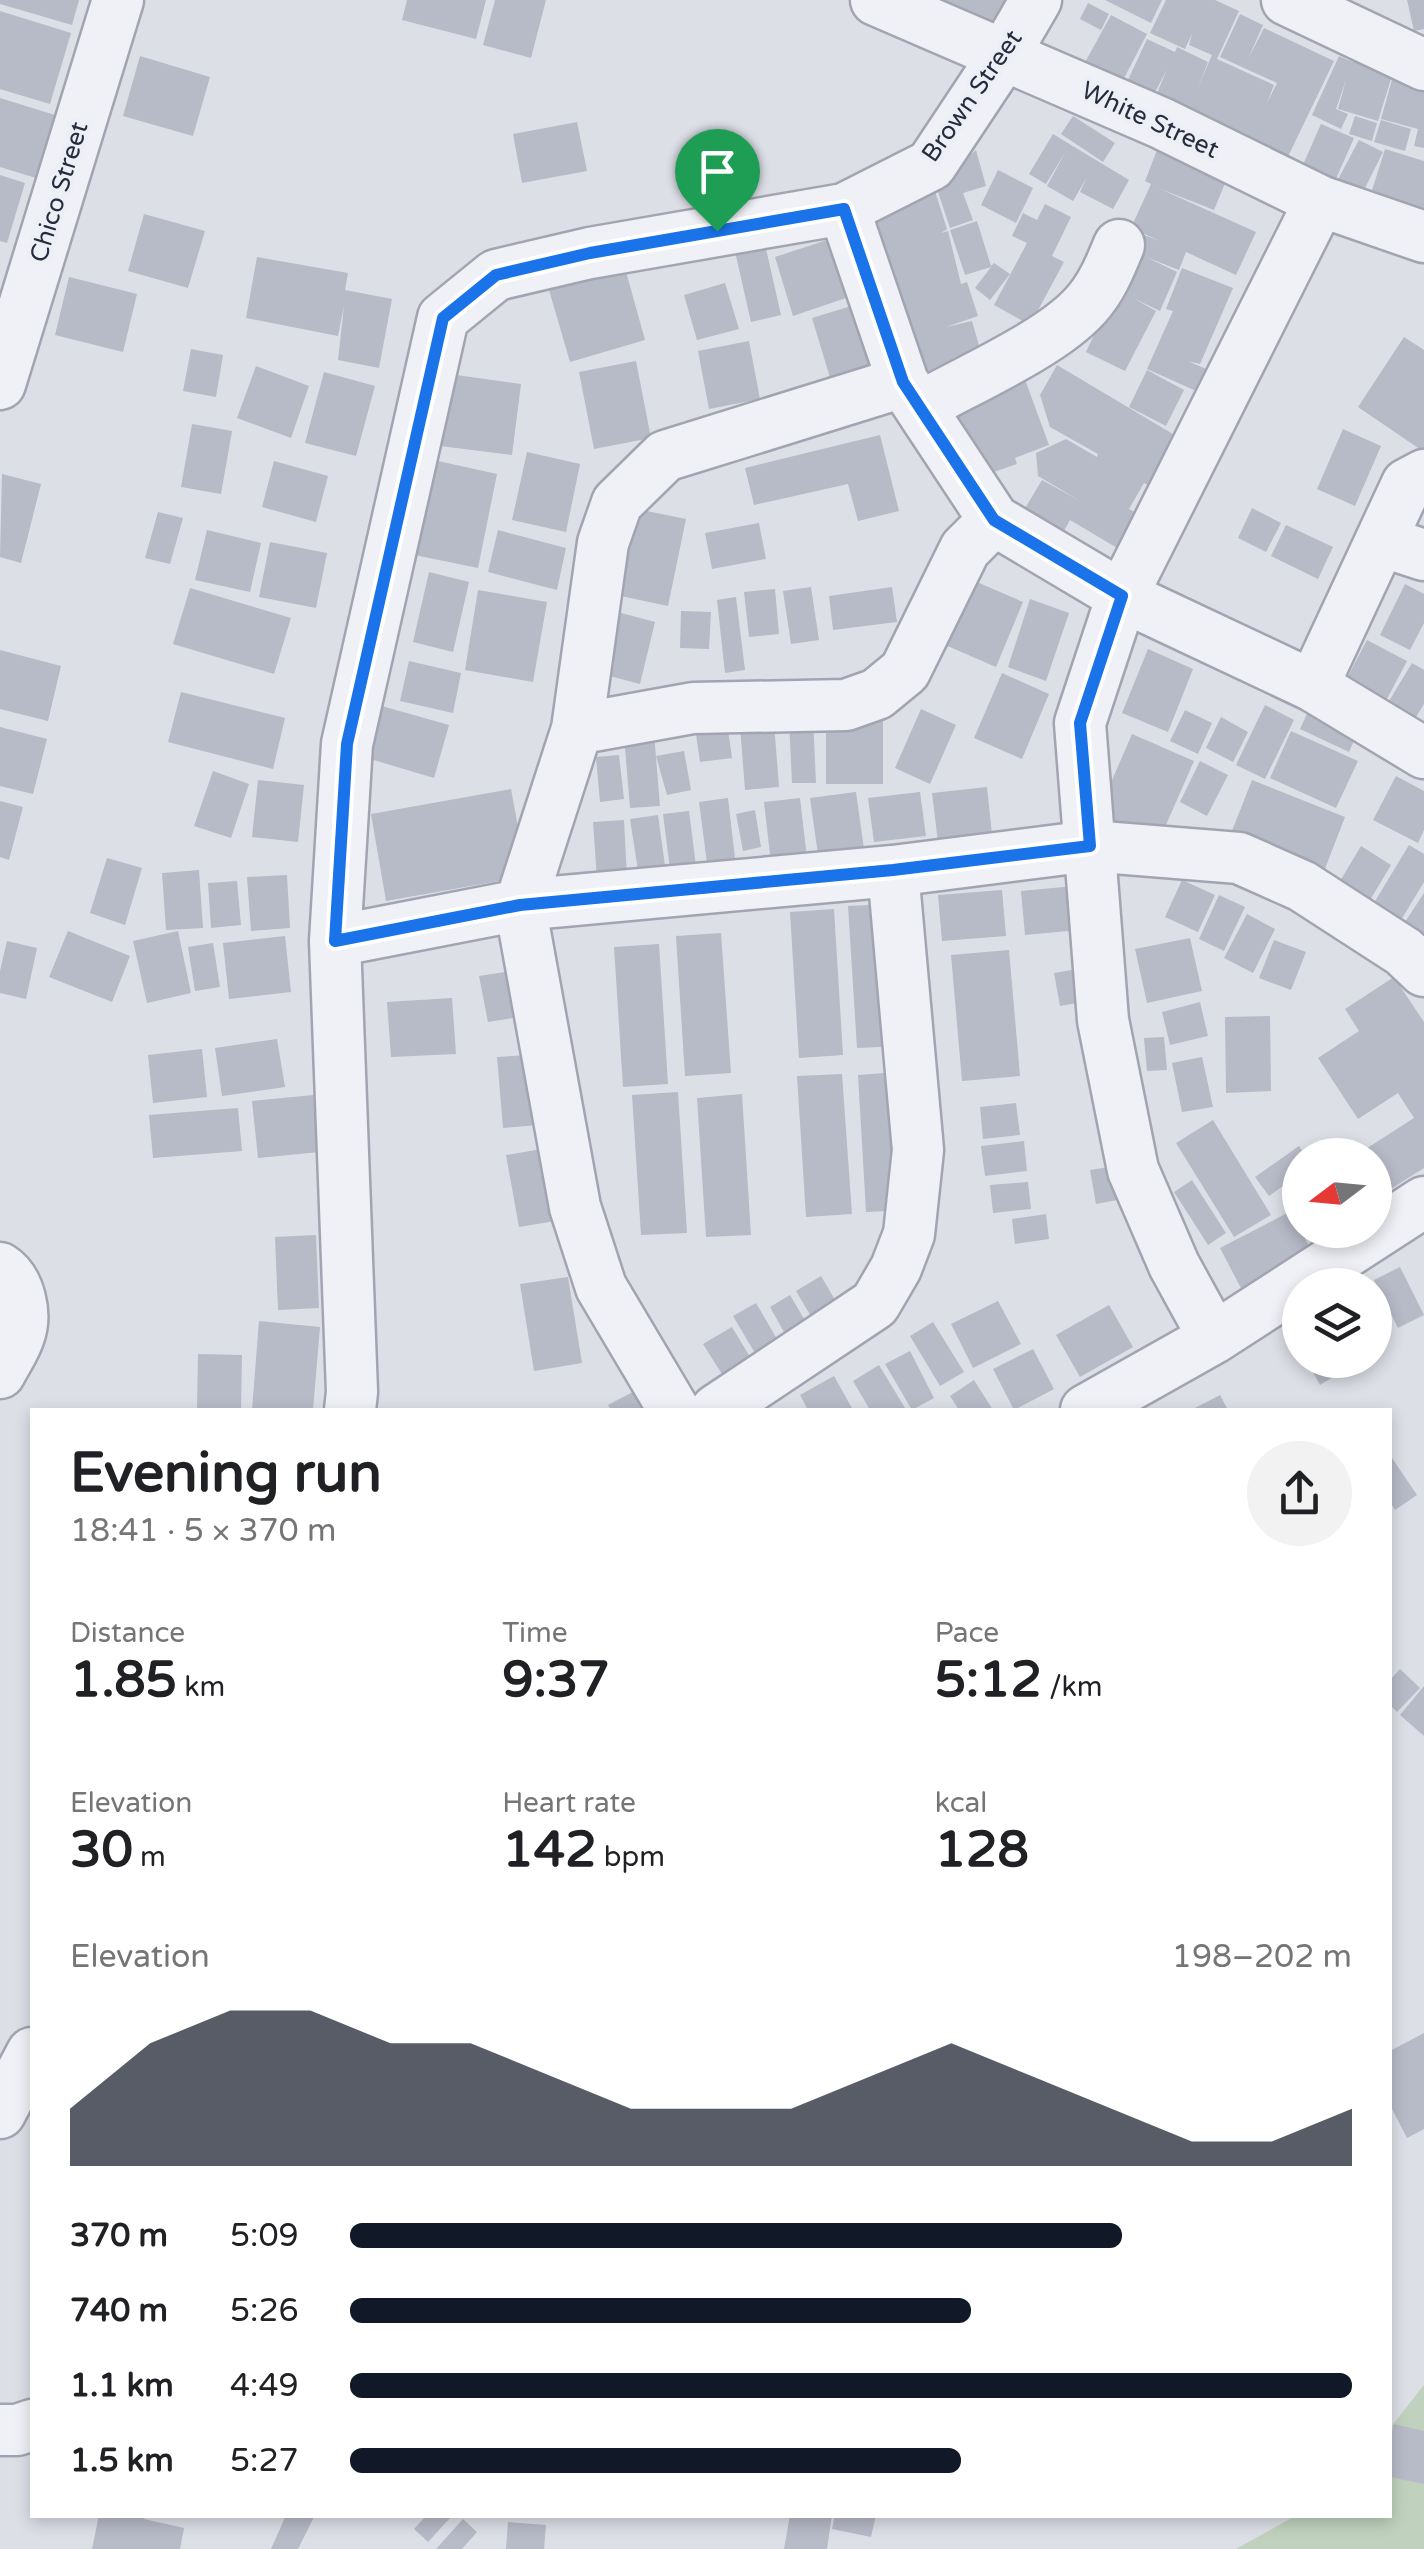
<!DOCTYPE html>
<html lang="en">
<head>
<meta charset="utf-8">
<style>
  body { margin:0; font-family:"Varela Round",sans-serif; background:#f2f2f2; color:#202124; height:100vh; display:flex; flex-direction:column; font-size:38px; white-space:nowrap }
  * { box-sizing:border-box; margin:0 }
  p { font-size:32px; color:#757577 }
  .icon { flex:none; width:55px; height:55px; fill:none; stroke:currentColor; stroke-width:2; stroke-linecap:round; stroke-linejoin:round }
  .map { position:relative; flex:1; overflow:hidden }
  .side { position:absolute; left:30px; top:1408px; width:1362px; height:1110px; display:flex; flex-direction:column; background:#fff; border-radius:0px; box-shadow:0 5px 15px #0003 }
  .side>* { flex:none }
  .needle { width:65px; rotate:254deg }
  .tools { position:absolute; left:1282px; top:1138px; display:grid; gap:20px }
  .tools a { display:grid; place-items:center; width:110px; height:110px; border-radius:50%; background:#fff; box-shadow:0 5px 15px #0003; font-size:50px }
  .pin { position:absolute; display:grid; place-items:center; width:85px; height:85px; color:#fff; margin:-102px -42px; border-radius:50% 50% 50% 0; rotate:-45deg; box-shadow:0 0 10px #0007 }
  .pin .icon { rotate:45deg }
  .round { display:grid; place-items:center; flex:none; width:105px; height:105px; border-radius:52px; background:#f2f2f2 }
  .headline { display:flex; align-items:center; justify-content:space-between; height:170px; padding:0 40px }
  h1 { font-size:55px; font-weight:700; line-height:75px }
  .stats { display:grid; grid-template-columns:repeat(3,1fr); gap:15px; height:170px; padding:10px 40px }
  .stats div { display:grid; align-content:center }
  .stats b { font-size:50px; font-weight:700 }
  .stats small { font-size:28px; font-weight:400 }
  .stats p { font-size:28px }
  .chart { height:280px; padding:20px 40px }
  .chart p { display:flex; justify-content:space-between }
  .chart svg { width:100%; height:180px; margin-top:10px; fill:#111827; opacity:.7 }
  ul { padding:0 40px; list-style:none; font-size:32px }
  li { display:grid; grid-template-columns:160px 120px 1fr; align-items:center; height:75px }
  li i { height:25px; border-radius:12px; background:#111827 }
  .map>svg:first-child { display:block }
  .green { fill:#c0d2be }
  .building { fill:#b7bac7 }
  .lines { fill:none; stroke-linecap:round; stroke-linejoin:round }
  .street-casing { stroke:#a2a5b1; stroke-width:55 }
  .street { stroke:#f0f1f6; stroke-width:50 }
  .route-casing { stroke:#fff; stroke-width:20 }
  .route { stroke:#1a73e8; stroke-width:12 }
  .labels { text-anchor:middle; dominant-baseline:central; stroke-width:9; stroke-linejoin:round; paint-order:stroke }
  .street-label { font-size:25px; fill:#262b3e; stroke:#eceff5 }
</style>
</head>
<body>
<div class="map">
<svg width="1424" height="2549" viewBox="0 0 1424 2549">
  <rect width="100%" height="100%" fill="#dddfe7"/>
  <path class="green" d="M1424,2385V2549H1236L1297,2515H1390V2428Z"/>
  <path class="building" d="M0,0H79L72,25L0,4Z
    M407,0H486L476,39L402,20Z
    M495,0H546L531,58L483,45Z
    M927,0H1015L997,39Z
    M1105,0H1162L1151,23Z
    M1166,0H1215L1239,11L1217,59L1274,85L1267,103L1277,83L1220,57L1240,14L1263,25L1248,59L1264,28L1334,61L1282,169L1150,110L1167,69L1147,108L1121,95L1147,39L1175,52L1177,47L1208,62L1198,87L1212,55L1189,45L1192,34L1185,49L1150,33Z
    M1407,0H1424V29L1414,31Z
    M1088,3L1109,14L1101,30L1080,19Z
    M0,11L71,33L50,104L0,89Z
    M1111,15L1147,34L1119,88L1082,68Z
    M1355,55L1395,66L1378,121L1338,109L1346,80L1336,109L1348,114L1341,129L1312,115L1339,56L1353,62Z
    M140,56L210,77L193,136L123,116Z
    M1393,76L1424,84V148L1414,146L1418,129L1381,119Z
    M0,98L55,115L36,178L0,167Z
    M1073,116L1115,143L1103,162L1061,134Z
    M1355,116L1377,123L1372,141L1349,134Z
    M1381,120L1411,129L1405,151L1374,142Z
    M577,122L587,171L522,183L513,134Z
    M1321,124L1354,138L1335,181L1302,167Z
    M1053,134L1129,180L1113,209L1080,192L1087,177L1073,201L1047,186L1066,151L1046,184L1029,174Z
    M1161,140L1231,169L1214,210L1158,188L1256,232L1236,275L1186,252L1179,270L1146,257L1177,272L1160,311L1133,298L1156,311L1125,371L1086,352L1141,234L1160,241L1131,228L1151,184L1145,181Z
    M1359,140L1383,152L1360,198L1335,185Z
    M1385,149L1424,161V217L1369,200Z
    M976,150L986,186L963,193L973,220L950,228L936,186Z
    M998,170L1033,188L1016,223L981,205Z
    M0,175L25,183L7,243L0,241Z
    M934,188L947,229L941,233L948,231L961,284L967,282L978,316L946,327L972,321L982,356L923,373L899,304L902,303L873,207Z
    M1045,204L1071,217L1052,256L1064,262L1030,325L994,305L1027,243L1012,236L1023,213L1037,220Z
    M144,214L205,231L188,288L128,271Z
    M977,221L991,266L994,263L1010,274L990,300L975,288L991,267L965,275L950,230Z
    M764,240L781,315L751,322L734,247Z
    M827,240L846,298L793,316L775,257Z
    M257,257L348,273L345,290L392,299L379,368L338,360L344,306L338,336L246,318Z
    M625,268L645,340L570,362L549,290Z
    M1182,268L1233,288L1200,364L1188,361L1215,373L1205,395L1147,369L1173,311L1166,309Z
    M69,277L137,294L123,352L55,335Z
    M725,283L739,329L697,340L684,295Z
    M861,303L878,362L862,368L867,384L835,394L812,318Z
    M1404,337L1424,350V452L1358,407Z
    M749,341L760,399L709,409L698,351Z
    M191,349L223,355L216,397L183,391Z
    M636,361L651,438L594,449L579,372Z
    M1057,365L1188,443L1160,492L1144,483L1129,509L1149,520L1129,555L1070,520L1057,543L1018,520L1042,480L1082,502L1038,476L1036,453L1066,439L1097,457L1098,454L1050,427L1040,395Z
    M256,366L309,386L291,438L237,418Z
    M1147,370L1184,390L1166,426L1129,407Z
    M324,372L375,386L356,456L305,443Z
    M442,373L521,384L512,455L432,445Z
    M1023,374L1049,445L1015,458L1017,464L976,478L949,402Z
    M192,424L232,431L221,494L181,487Z
    M1343,429L1381,446L1355,506L1317,489Z
    M880,435L899,511L858,521L848,484L754,505L745,468Z
    M527,452L580,464L566,532L512,520Z
    M420,457L497,474L478,568L400,552Z
    M274,461L328,476L316,522L262,507Z
    M2,474L41,484L21,563L0,557Z
    M1252,508L1281,523L1266,552L1238,538Z
    M637,509L686,519L668,606L602,592Z
    M158,512L183,518L170,564L145,558Z
    M759,523L766,559L712,569L705,533Z
    M1286,525L1333,547L1318,579L1271,556Z
    M207,530L261,543L250,592L195,580Z
    M498,530L566,548L557,590L488,572Z
    M270,542L327,553L316,608L259,597Z
    M429,572L469,582L453,652L413,642Z
    M963,576L1023,602L996,667L936,641Z
    M1405,584L1424,594V623L1410,650L1380,635Z
    M811,587L819,640L791,644L783,591Z
    M892,587L897,622L833,630L829,596Z
    M190,588L291,618L274,674L173,644Z
    M775,589L779,634L749,637L744,592Z
    M478,590L547,602L533,682L465,670Z
    M736,597L745,670L725,673L717,600Z
    M1030,599L1069,613L1046,681L1008,667Z
    M610,610L655,622L640,684L594,672Z
    M681,611L711,612L709,649L680,648Z
    M1367,640L1407,661L1378,716L1338,695Z
    M1148,649L1193,669L1168,732L1122,713Z
    M0,650L61,666L48,721L0,709Z
    M409,661L461,673L453,713L400,701Z
    M1412,663L1424,670V704L1416,717L1389,701Z
    M1002,673L1049,694L1022,759L974,738Z
    M181,692L285,718L273,769L168,742Z
    M371,703L449,725L434,778L357,755Z
    M1265,705L1294,720L1265,779L1236,765Z
    M1311,705L1360,727L1349,752L1300,729Z
    M921,709L956,725L930,784L895,768Z
    M1185,710L1212,723L1198,754L1170,741Z
    M883,717V784H826V718Z
    M1221,717L1248,732L1233,762L1206,748Z
    M813,718L816,783H792L789,720Z
    M727,722L732,758L700,762L695,727Z
    M774,723L779,787L745,790L740,726Z
    M0,727L47,739L33,794L0,786Z
    M1291,731L1358,761L1336,808L1270,778Z
    M654,733L660,806L630,808L624,736Z
    M1132,734L1194,761L1158,843L1097,815Z
    M684,751L691,790L667,795L656,756Z
    M619,755L624,799L600,802L596,757Z
    M1200,761L1228,775L1207,816L1180,802Z
    M213,771L249,784L231,838L194,826Z
    M1396,776L1424,791V830L1418,843L1373,820Z
    M258,780L304,785L298,842L252,837Z
    M1252,780L1345,817L1321,879L1228,841Z
    M987,787L993,844L939,851L932,793Z
    M511,789L527,876L386,901L371,814Z
    M856,792L865,856L819,862L810,798Z
    M920,792L926,836L874,842L868,798Z
    M728,798L736,867L708,871L699,802Z
    M800,798L807,858L771,863L764,802Z
    M0,801L23,807L9,860L0,857Z
    M755,810L761,847L743,851L736,814Z
    M689,811L697,874L671,877L663,814Z
    M658,815L666,873L639,877L630,819Z
    M624,820L627,877L597,879L593,822Z
    M1409,845L1424,854V882L1401,920L1374,903Z
    M1361,846L1391,865L1367,905L1337,886Z
    M107,858L142,868L125,925L90,913Z
    M199,870L203,928L166,930L162,873Z
    M287,875L290,928L251,931L247,877Z
    M1182,880L1215,895L1198,932L1165,917Z
    M237,881L241,925L211,928L208,883Z
    M1074,886L1079,930L1025,935L1021,891Z
    M1002,890L1006,936L942,941L938,895Z
    M1424,893V936L1405,922Z
    M1219,895L1245,907L1224,951L1199,939Z
    M891,904L900,1046L857,1048L848,906Z
    M834,909L843,1055L799,1058L790,912Z
    M1247,914L1275,929L1253,973L1224,958Z
    M68,931L130,956L112,1002L49,977Z
    M178,931L191,993L147,1003L133,941Z
    M721,933L731,1073L685,1076L676,936Z
    M285,936L291,992L229,999L223,943Z
    M1190,938L1202,991L1147,1003L1135,949Z
    M1274,940L1306,952L1291,990L1259,978Z
    M7,941L37,948L26,999L0,993V971Z
    M213,943L220,987L195,991L188,947Z
    M659,944L668,1084L623,1087L614,947Z
    M1009,950L1020,1076L962,1081L951,955Z
    M1089,967L1094,1000L1060,1006L1054,973Z
    M524,969L532,1015L488,1022L479,976Z
    M1394,977L1424,1022V1168L1386,1192L1375,1175V1155L1361,1152L1414,1118L1398,1093L1358,1119L1318,1058L1359,1031L1345,1009Z
    M452,998L456,1054L391,1057L387,1002Z
    M1200,1002L1208,1036L1170,1045L1162,1012Z
    M1270,1016L1271,1091L1226,1093L1225,1017Z
    M1164,1037L1167,1070L1147,1071L1144,1038Z
    M277,1039L285,1087L222,1096L215,1048Z
    M202,1049L207,1097L153,1103L148,1055Z
    M544,1054L550,1124L503,1128L497,1057Z
    M1202,1057L1213,1107L1182,1112L1172,1063Z
    M898,1072L907,1210L866,1212L858,1075Z
    M842,1074L852,1214L806,1217L797,1076Z
    M678,1092L687,1233L641,1235L632,1095Z
    M324,1094L330,1151L258,1158L252,1101Z
    M742,1094L751,1235L706,1237L697,1098Z
    M1016,1103L1020,1135L983,1139L980,1107Z
    M238,1108L242,1151L153,1158L149,1115Z
    M1213,1120L1271,1215L1234,1237L1176,1143Z
    M1024,1141L1027,1171L985,1176L981,1146Z
    M1299,1146L1305,1155H1300V1174L1269,1196L1255,1177Z
    M548,1148L561,1220L519,1227L506,1155Z
    M1123,1165L1128,1198L1096,1204L1090,1170Z
    M1192,1180L1226,1233L1208,1245L1174,1192Z
    M1300,1181V1215L1285,1190Z
    M1028,1182L1031,1209L993,1213L990,1185Z
    M1291,1211L1313,1254L1243,1292L1220,1248Z
    M1046,1214L1049,1239L1015,1244L1012,1219Z
    M316,1235L319,1308L278,1310L275,1237Z
    M1400,1267L1424,1315L1398,1328L1374,1280Z
    M821,1276L841,1310L816,1325L796,1291Z
    M568,1277L582,1363L534,1371L520,1284Z
    M790,1295L810,1329L789,1341L770,1307Z
    M998,1301L1021,1344L973,1368L951,1324Z
    M756,1303L781,1346L759,1360L733,1316Z
    M1109,1305L1133,1347L1080,1377L1056,1335Z
    M259,1321L320,1327L313,1410H252Z
    M933,1322L964,1372L940,1386L910,1336Z
    M732,1327L753,1362L725,1379L703,1344Z
    M1033,1349L1054,1389L1014,1410L993,1369Z
    M910,1351L934,1398L912,1410L885,1364Z
    M198,1354L242,1355L241,1410H197Z
    M1306,1360H1348L1351,1366L1320,1385Z
    M879,1365L905,1408L903,1410H870L853,1381Z
    M834,1376L853,1410H808L800,1395Z
    M974,1380L993,1410H959L950,1396Z
    M648,1384L662,1410H611L608,1405Z
    M1220,1395L1228,1410H1191Z
    M1390,1455L1417,1495L1395,1510L1390,1502Z
    M1400,1669L1420,1688L1397,1712L1390,1705V1680Z
    M1424,1686V1736L1400,1715Z
    M1424,2033V2129L1407,2138L1390,2105V2051Z
    M1394,2424L1424,2431V2484L1390,2477V2441Z
    M99,2515H145L144,2519L184,2528L180,2549H92Z
    M286,2515H315L298,2549H271Z
    M427,2515L451,2517L428,2542L414,2529Z
    M790,2515H832L827,2549H784Z
    M835,2515H876L871,2537L832,2529Z
    M463,2519L477,2532L462,2549H436Z
    M508,2522L546,2525L544,2549H506Z"/>
  <g class="lines">
    <g class="street-casing">
      <path id="street" d="M876,0L1161,123L1320,201L1424,237
        M1287,0L1424,65
        M844,209L903,382L994,520L1122,596L1313,686L1424,753
        M0,384L118,0
        M920,407C966,381 1051,344 1085,306C1101,289 1110,267 1119,245
        M1381,541L1424,555
        M1313,686L1407,484L1424,475
        M577,729L693,708L846,705L877,694L905,671L965,549L994,520
        M335,941L520,905L893,871L1090,846L1239,858L1302,886L1404,952L1424,971
        M0,1268C20,1281 27,1314 19,1336C15,1349 6,1361 0,1373
        M1214,1338L1174,1265L1133,1170L1103,1020L1080,723L1122,596L1320,201
        M350,1410L352,1392L335,941L347,744L443,318L496,275L590,253L844,209L931,165L1004,55L1036,0
        M674,1410L601,1287L575,1207L520,905L577,729L603,543L617,503L665,456L903,382
        M716,1410L875,1304L896,1268L909,1234L918,1150L893,871
        M1086,1410L1214,1338L1424,1202
        M0,2113L32,2053
        M0,2430H17L32,2425"/>
    </g>
    <use href="#street" class="street"/>
  </g>
  <g class="lines">
    <g class="route-casing">
      <path id="route" d="M844,209L903,382L994,520L1122,596L1080,723L1090,846L893,870L520,905L335,941L347,744L443,318L496,275L590,253Z"/>
    </g>
    <use href="#route" class="route"/>
  </g>
  <g class="labels">
    <g class="street-label">
      <text transform="translate(972 96) rotate(-55)">Brown Street</text>
      <text transform="translate(1150 120) rotate(25)">White Street</text>
      <text transform="translate(59 192) rotate(-73)">Chico Street</text>
    </g>
  </g>
</svg>
<div class="tools">
<a><svg class="needle" viewBox="-14 -14 28 28"><path d="M0-13l5 13h-10z" fill="#e53935"/><path d="M0 13l5-13h-10z" fill="#757577"/></svg></a>
<a><svg class="icon" aria-label="layers" viewBox="0 0 24 24"><path d="M12 4l9 5-9 5-9-5zM3 14l9 5 9-5"/></svg></a>
</div>
<div class="pin" style="left:717px;top:231px;background:#1e9e55"><svg class="icon" aria-label="arrive" viewBox="0 0 24 24"><path d="M6 21V4h12l-3 4 3 4H6"/></svg></div>
<section class="side">
<div class="headline"><div><h1>Evening run</h1><p>18:41 · 5 × 370 m</p></div><a class="round"><svg class="icon" aria-label="share" viewBox="0 0 24 24"><path d="M12 15V3M7 8l5-5 5 5M5 13v7h14v-7"/></svg></a></div>
<div class="stats">
<div><p>Distance</p><b>1.85<small> km</small></b></div>
<div><p>Time</p><b>9:37</b></div>
<div><p>Pace</p><b>5:12<small> /km</small></b></div>
</div>
<div class="stats">
<div><p>Elevation</p><b>30<small> m</small></b></div>
<div><p>Heart rate</p><b>142<small> bpm</small></b></div>
<div><p>kcal</p><b>128</b></div>
</div>
<div class="chart"><p><span>Elevation</span>198–202 m</p>
<svg viewBox="0 0 160 44" preserveAspectRatio="none"><path d="M0 44V30L10 14L20 6L30 6L40 14L50 14L60 22L70 30L80 30L90 30L100 22L110 14L120 22L130 30L140 38L150 38L160 30V44z"/></svg>
</div>
<ul>
<li><b>370 m</b>5:09<i style="width:77%"></i></li>
<li><b>740 m</b>5:26<i style="width:62%"></i></li>
<li><b>1.1 km</b>4:49<i style="width:100%"></i></li>
<li><b>1.5 km</b>5:27<i style="width:61%"></i></li>
</ul>
</section>
</div>
</body>
</html>
